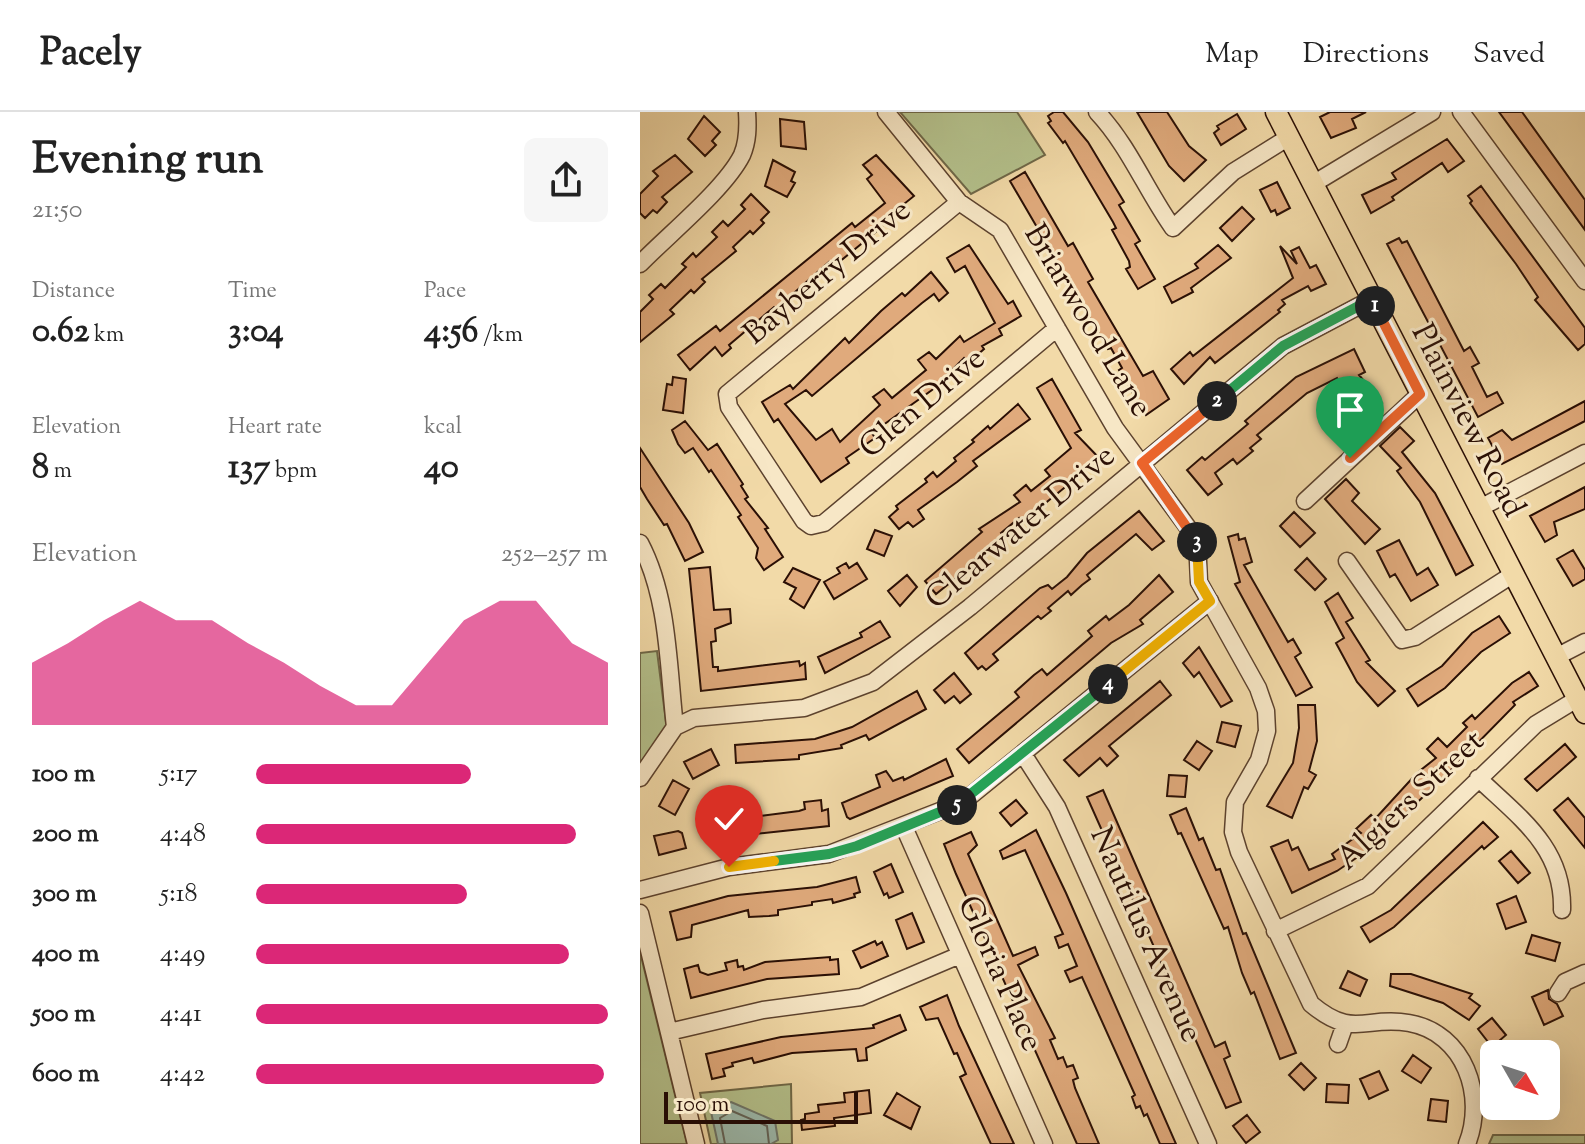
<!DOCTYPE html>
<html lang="en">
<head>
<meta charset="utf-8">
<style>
  body { margin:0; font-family:"Sorts Mill Goudy",serif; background:#f6f6f6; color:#222; height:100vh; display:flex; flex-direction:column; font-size:30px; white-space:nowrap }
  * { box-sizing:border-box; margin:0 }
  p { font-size:26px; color:#767676 }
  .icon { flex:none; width:44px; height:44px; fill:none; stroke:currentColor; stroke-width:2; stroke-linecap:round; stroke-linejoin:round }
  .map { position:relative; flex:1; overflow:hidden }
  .side { display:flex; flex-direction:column; background:#fff; width:640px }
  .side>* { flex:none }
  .needle { width:52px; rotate:129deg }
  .buttons { position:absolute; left:840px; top:928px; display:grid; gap:16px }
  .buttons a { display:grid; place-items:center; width:80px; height:80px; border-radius:12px; background:#fff; box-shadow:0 8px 32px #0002; font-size:40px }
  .scale { position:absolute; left:24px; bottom:20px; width:194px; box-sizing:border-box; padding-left:8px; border:4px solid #2a0f05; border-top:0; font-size:22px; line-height:28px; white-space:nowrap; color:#2a0f05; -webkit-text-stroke:6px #f7e7c6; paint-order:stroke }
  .pin { position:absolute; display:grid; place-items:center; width:68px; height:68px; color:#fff; margin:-82px -34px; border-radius:50% 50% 50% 0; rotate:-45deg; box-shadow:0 0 8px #0007 }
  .pin .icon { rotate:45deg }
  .km { position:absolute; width:40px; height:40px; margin:-20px; border-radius:50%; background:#222; color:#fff; font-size:22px; line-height:40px; text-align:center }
  .round { display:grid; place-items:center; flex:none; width:84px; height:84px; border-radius:12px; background:#f6f6f6 }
  .headline { display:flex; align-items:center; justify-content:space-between; height:136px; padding:0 32px }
  h1 { font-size:44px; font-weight:700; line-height:60px }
  .metrics { display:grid; grid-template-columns:repeat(3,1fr); gap:12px; height:136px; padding:8px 32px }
  .metrics div { display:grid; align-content:center }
  .metrics b { font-size:34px; font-weight:700 }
  .metrics small { font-size:22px; font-weight:400 }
  .metrics p { font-size:22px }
  .chart { height:224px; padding:16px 32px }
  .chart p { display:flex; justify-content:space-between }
  .chart svg { width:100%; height:144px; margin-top:8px; fill:#db2777; opacity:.7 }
  ul { padding:0 32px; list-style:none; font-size:26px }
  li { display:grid; grid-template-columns:128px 96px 1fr; align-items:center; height:60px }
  li i { height:20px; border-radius:10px; background:#db2777 }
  header { display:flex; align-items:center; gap:48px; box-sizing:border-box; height:112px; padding:0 40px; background:#fff; border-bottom:2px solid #e0e0e0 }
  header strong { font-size:38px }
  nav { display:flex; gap:44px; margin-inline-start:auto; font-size:28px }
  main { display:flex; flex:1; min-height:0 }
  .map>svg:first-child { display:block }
  .green { fill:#b4c18c; stroke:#6f6848; stroke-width:2 }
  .water { fill:#9cbaad; stroke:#6e766a; stroke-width:2 }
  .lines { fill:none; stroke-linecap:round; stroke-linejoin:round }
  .shore { stroke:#636459; stroke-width:2 }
  .building { fill:#e0aa7c; stroke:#2a0f05; stroke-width:2 }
  .minor-casing { stroke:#5c422e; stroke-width:19 }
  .major-casing { stroke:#2a0f05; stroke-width:23 }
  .minor { stroke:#f7e7c6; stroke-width:16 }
  .major { stroke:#f2daa8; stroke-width:20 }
  .split-1-casing { stroke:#fff; stroke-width:16 }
  .split-2-casing { stroke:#fff; stroke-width:16 }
  .split-3-casing { stroke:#fff; stroke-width:16 }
  .split-4-casing { stroke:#fff; stroke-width:16 }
  .split-5-casing { stroke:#fff; stroke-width:16 }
  .split-6-casing { stroke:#fff; stroke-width:16 }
  .split-7-casing { stroke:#fff; stroke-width:16 }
  .split-1 { stroke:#f0652b; stroke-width:10 }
  .split-2 { stroke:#22a559; stroke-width:10 }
  .split-3 { stroke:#f0652b; stroke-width:10 }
  .split-4 { stroke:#f5b400; stroke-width:10 }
  .split-5 { stroke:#22a559; stroke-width:10 }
  .split-6 { stroke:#22a559; stroke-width:10 }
  .split-7 { stroke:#f5b400; stroke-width:10 }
  .labels { text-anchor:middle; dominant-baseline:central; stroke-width:6; stroke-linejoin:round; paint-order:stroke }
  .street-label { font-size:32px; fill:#2a0f05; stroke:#f7e7c6 }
</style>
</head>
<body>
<header>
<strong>Pacely</strong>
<nav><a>Map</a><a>Directions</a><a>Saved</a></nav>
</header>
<main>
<section class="side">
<div class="headline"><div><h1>Evening run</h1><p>21:50</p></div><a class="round"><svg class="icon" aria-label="share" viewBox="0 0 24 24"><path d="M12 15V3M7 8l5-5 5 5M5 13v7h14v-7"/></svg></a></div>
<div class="metrics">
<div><p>Distance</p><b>0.62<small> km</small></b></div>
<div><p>Time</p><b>3:04</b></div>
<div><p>Pace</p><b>4:56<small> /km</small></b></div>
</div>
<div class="metrics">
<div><p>Elevation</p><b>8<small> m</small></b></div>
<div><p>Heart rate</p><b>137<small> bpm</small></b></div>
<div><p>kcal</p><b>40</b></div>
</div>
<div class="chart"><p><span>Elevation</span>252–257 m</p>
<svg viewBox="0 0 160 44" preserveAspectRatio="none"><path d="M0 44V25L10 19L20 12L30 6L40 12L50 12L60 19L70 25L80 32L90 38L100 38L110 25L120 12L130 6L140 6L150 19L160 25V44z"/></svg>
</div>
<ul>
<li><b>100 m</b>5:17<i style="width:61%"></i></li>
<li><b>200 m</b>4:48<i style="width:91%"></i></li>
<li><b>300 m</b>5:18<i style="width:60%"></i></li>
<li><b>400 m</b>4:49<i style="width:89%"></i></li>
<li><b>500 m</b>4:41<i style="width:100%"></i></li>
<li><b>600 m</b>4:42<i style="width:99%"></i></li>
</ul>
</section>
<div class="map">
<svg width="945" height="1032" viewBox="0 0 945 1032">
  <rect width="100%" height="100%" fill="#f2daa8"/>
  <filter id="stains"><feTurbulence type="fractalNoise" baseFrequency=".0025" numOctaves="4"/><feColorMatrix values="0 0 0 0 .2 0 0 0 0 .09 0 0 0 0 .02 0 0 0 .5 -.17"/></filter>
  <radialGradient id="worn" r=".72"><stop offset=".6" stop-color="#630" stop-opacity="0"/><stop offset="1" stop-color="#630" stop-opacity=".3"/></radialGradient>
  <path class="green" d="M260,0H377L405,43L331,82Z
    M17,539L27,618L0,651V541Z
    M0,840L47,1032H0Z
    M151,972L152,1032H71L60,981Z
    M853,1023H945V1032H849Z"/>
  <path class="water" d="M91,990L135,1009L138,1028L131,1032H78L71,1000Z"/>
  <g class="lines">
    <path class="shore" d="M85,1032L80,1006L92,999L127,1014L129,1032"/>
  </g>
  <path class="building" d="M414,0H423L448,30L484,90L479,93L500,129L495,132L515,167L498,177L486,157L490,155L489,149L472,118L476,116L473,110L425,29L423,31L408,11L411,9L408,4Z
    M497,0H527L549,34L566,48L544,69L529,54Z
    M690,0H726L712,7L716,16L691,26L680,5Z
    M859,0H882L945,88V118Z
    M597,2L606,17L581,33L574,21L579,17L577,14Z
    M64,4L80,20L72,29L76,33L65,44L48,27Z
    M140,7L164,10L166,37L141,34Z
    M807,27L824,49L808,60L802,51L752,85L754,88L731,101L722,83L756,67L752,61Z
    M35,43L52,60L22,85L27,90L17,101L13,98L5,106L0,101V82L18,64L13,59Z
    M236,43L274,84L239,112L242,115L193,155L189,150L145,189L147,192L138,199L134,195L89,233L91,236L82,244L75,235L50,258L38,243L76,214L80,219L212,111L215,115L245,91L227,67L232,63L223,53Z
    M133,48L155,60L151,69L155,71L147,85L125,74Z
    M385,60L428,134L433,131L453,167L448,170L503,264L513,259L529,287L506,303L479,258L482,256L471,236L468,237L370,69Z
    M637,70L650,96L637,103L635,98L631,100L620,78Z
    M841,74L945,216V232L938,238L895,188L898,185L876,152L830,91L832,89L828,84Z
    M111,82L129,100L121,108L124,111L113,122L110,119L93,135L96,139L62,167L65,170L54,181L51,178L30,198L34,202L0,230V200L13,187L9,183L21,172L25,176L46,155L42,152L53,141L56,145L77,125L72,120L83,109L88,114L105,97L101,93Z
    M602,95L614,107L592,129L580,116Z
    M759,126L762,131L767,129L824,239L830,235L839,251L832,255L847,285L857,280L863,291L838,305L747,132Z
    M329,133L368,192L373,189L381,204L359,217L362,223L342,234L344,237L328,251L324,246L292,278L232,321L235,326L206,346L209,351L181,370L138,307L134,310L122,290L150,273L153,277L205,226L209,231L241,199L262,181L265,184L291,160L308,181L299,189L294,182L282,191L172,284L166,278L145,292L176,328L192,317L200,330L240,293L233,285L244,277L252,286L286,258L278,248L289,240L296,247L320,224L324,230L355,211L325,154L315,160L307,146Z
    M578,133L591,146L551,176L553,180L532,191L524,175L558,156L555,152Z
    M640,134L657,152L651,139L659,135L670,156L676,153L686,172L671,179L668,174L642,188L645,192L638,198L640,200L575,251L570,245L544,272L531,257L550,240L553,244L653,166Z
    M714,237L725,260L719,263L742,291L728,305L704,281L697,266L667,281L617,323L621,327L610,336L613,339L597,352L593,347L575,361L582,372L568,383L547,358L562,345L565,348L608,312L605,309L656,265Z
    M33,265L46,267L43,301L23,298L27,272L32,273Z
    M412,267L441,318L435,321L460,347L382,410L379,406L361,421L363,424L334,448L336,450L296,482L285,469L342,420L339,417L380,390L374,383L386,373L391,379L410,364L405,358L431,336L397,276Z
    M945,289V309L862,352L848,326L862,318L872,328Z
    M378,292L390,307L333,349L337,354L317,370L278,398L284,407L273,415L268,410L259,417L249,405L258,397L256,394L287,370L285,367L293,360L297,365L316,349L314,346L334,330L332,328L348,314L350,317Z
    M45,309L68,338L77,332L103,372L101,374L108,385L105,387L128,416L125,417L143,445L124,458L116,446L118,436L98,405L101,403L71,358L69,360L53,336L45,341L38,332L32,318Z
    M760,315L774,329L762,340L795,381L833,453L816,463L780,390L757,359L761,356L740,334Z
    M0,336L49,411L63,440L45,449L27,412L24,413L7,387L0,375Z
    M706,367L719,381L712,389L740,417L725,432L685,387Z
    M945,375V397L914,410L917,423L905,430L890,404Z
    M499,399L524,429L512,438L496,422L447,463L450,467L442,473L431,483L428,479L408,496L411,499L401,507L398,504L353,542L358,548L346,558L342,554L338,557L325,541L400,476L408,473L412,477L427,465L447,441Z
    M654,400L675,421L660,435L640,414Z
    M235,418L252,424L244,444L227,437Z
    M598,422L599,428L605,426L612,450L604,453L648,530L653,527L661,541L655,545L672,575L656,584L595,472L600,470L588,425Z
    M759,428L777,463L788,456L798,473L771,489L755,462L750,465L737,439Z
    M933,438L945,458V467L933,474L917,447Z
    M667,446L686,467L675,478L655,458Z
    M206,451L209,456L217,451L227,467L194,487L184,470L200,461L197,456Z
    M70,455L74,498L90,497L91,511L75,517L76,529L71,530L73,555H78V559L159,549L160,554L165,551L166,567L61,579L49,457Z
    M153,456L180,468L164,496L150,487L156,476L144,470Z
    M267,463L277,475L260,494L248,479Z
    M519,463L533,480L500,508L503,512L471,531L329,651L317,637L379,585L375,580L394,563L402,557L407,563L452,524L448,519L466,504L469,508L489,493Z
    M698,481L713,506L706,510L730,548L726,550L755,579L738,594L717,570L696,531L704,526L685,490Z
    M859,504L870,521L841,540L805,576L778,594L767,577L802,554L832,521Z
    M240,509L250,525L185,561L178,545L222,525L220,521Z
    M559,535L592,589L581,595L559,560L554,565L543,551Z
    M889,560L898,574L873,590L875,593L817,652L728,738L697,759L652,781L631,735L648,728L652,738L658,735L669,758L695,747L692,742L721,721L716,717L731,703L735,707L777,661L796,646L787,637L798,626L807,635L827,615L823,611L832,603L835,607L872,571Z
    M314,561L331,582L320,591L314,584L305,591L294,578Z
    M520,569L531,583L469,634L478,644L467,654L460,646L439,664L424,648Z
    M277,579L286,597L229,628L226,623L201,633L202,636L159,643V647L96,651L95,633L175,627L212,615Z
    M658,593H675L677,629L669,659L676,663L668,677L664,675L652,706L627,694L653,651L659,616Z
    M582,610L601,614L595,635L577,630Z
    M557,629L572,639L559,658L544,648Z
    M925,632L936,645L897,679L885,667Z
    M71,637L79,653L53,667L44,650Z
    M306,647L313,664L210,707L207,705L202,691L240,675L236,663L246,659L253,669L263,665L264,668Z
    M529,663L547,664L545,685L527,684Z
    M33,668L49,677L35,703L19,694Z
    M463,678L575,935L585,930L590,944L584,947L601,990L586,996L447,685Z
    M928,686L945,706V736L914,698Z
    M181,688L182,699L188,697L189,714L78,726L76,707H120V704L159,699L165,697L164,690Z
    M376,688L387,701L371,714L360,701Z
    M546,696L559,728L563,726L576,758L580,757L603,822L606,821L656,941L640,947L614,880L611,882L602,861L588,815L584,817L541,721L538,722L530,703Z
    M843,710L858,725L844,737L842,734L754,815L730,830L721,815L751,798Z
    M396,718L426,781L536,1032H520L507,1002L504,1004L500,994L496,996L492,985L495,983L442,865L430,870L425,859L437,854L428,832L419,836L415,825L423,822L385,738L363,747L360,739Z
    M38,719L42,721L46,736L19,743L14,724Z
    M331,720L337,733L328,742L373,844L395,835L398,843L378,853L415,926L410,928L418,947L423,945L427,955L433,953L438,966L433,968L435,976L459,1032H437L316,762L304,732Z
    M871,739L890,761L878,771L859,749Z
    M251,752L263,780L249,786L247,781L244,783L234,760Z
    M216,765L220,780L214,782L215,785L193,791L192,787L172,790V793L138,798V803L129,804L109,805L108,798L52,813L51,825L37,828L30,800L88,784L177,775Z
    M876,784L886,810L866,817L857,792Z
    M272,801L284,830L267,837L256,808Z
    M892,823L920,831L915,849L886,841Z
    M235,829L237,833L242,830L248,844L221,856L213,839Z
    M190,845V848L198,847L199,862L127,867L51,886L44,857L58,853L60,860L68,863L87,858L85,851L97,848L98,855L103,854L104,858L125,850Z
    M708,859L727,868L720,884L700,876Z
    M751,862H771L832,882L829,886L840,894L829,908L803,891L750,874Z
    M908,878L909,887L917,892L923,904L904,913L892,885Z
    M307,883L319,914L374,1032H351L320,965L326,962L317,941L314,942L298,906L286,908L280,895Z
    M260,903L266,918L226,936L227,948L218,949L216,937L152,941L114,951L112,946L92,951L93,954L83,957L85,964L72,967L66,942L141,925L234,916L233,913Z
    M852,906L866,923L852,935L838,917Z
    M773,943L791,956L781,971L762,959Z
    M661,951L676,966L664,978L649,963Z
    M739,959L748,978L729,987L720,967Z
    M687,972L709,973L708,991L686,990Z
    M229,978L231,1001L194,1006L195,1014L162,1018L161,1008L165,1007V1002L179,1000L178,993L205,990L204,981Z
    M257,981L280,995L271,1017L244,1003Z
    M791,987L808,989L806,1010L788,1008Z
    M607,1003L620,1020L606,1031L593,1014Z"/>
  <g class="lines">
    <g class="minor-casing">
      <path id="minor" d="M246,0L319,90L360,118L475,316L557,428L559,470L618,576L626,599L627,619L619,648L595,690L593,720L599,740L671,892C714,928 725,903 769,911C825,921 846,984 827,1032
        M457,0C489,34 506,78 533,116L593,60L649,25
        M821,0L945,169
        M673,72L792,0
        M319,90L87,282L89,295L164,409L171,414L184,411L417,216
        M0,152C28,123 85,77 102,43C108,29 108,15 107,0
        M665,389L780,282
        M838,397L945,341
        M0,431C29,486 28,554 35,615
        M707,449L762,528L775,525L872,463
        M916,545L945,530
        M383,642L417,695L568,1032
        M0,666L35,615L54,606L164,596L233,570L330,495L643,234L732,187
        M838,666C880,706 924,736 922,798
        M264,715L404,1032
        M0,778L89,755L189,742L323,690L570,489
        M0,801L56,1032
        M635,819L728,774L896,612L937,587
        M918,881L925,870L945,861
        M29,920L123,898L221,885L320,843
        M698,932L705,912"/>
    </g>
    <g class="major-casing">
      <path id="major" d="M636,0L945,601"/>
    </g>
    <use href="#minor" class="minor"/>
    <use href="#major" class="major"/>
  </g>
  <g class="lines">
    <g class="split-1-casing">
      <path id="split-1" d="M710,346L780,282L735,194"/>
    </g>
    <g class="split-2-casing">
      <path id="split-2" d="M577,289L643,234L732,187L735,194"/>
    </g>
    <g class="split-3-casing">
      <path id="split-3" d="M557,430L502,351L577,289"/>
    </g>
    <g class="split-4-casing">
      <path id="split-4" d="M468,572L570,489L559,470L557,430"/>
    </g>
    <g class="split-5-casing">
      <path id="split-5" d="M317,693L468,572"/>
    </g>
    <g class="split-6-casing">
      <path id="split-6" d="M134,749L189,742L217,734L317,693"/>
    </g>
    <g class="split-7-casing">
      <path id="split-7" d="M89,755L134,749"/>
    </g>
    <use href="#split-1" class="split-1"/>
    <use href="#split-2" class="split-2"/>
    <use href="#split-3" class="split-3"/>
    <use href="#split-4" class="split-4"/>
    <use href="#split-5" class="split-5"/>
    <use href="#split-6" class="split-6"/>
    <use href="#split-7" class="split-7"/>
  </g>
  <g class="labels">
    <g class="street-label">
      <text transform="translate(188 161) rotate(-40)">Bayberry Drive</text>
      <text transform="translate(447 209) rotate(59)">Briarwood Lane</text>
      <text transform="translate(283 292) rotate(-40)">Glen Drive</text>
      <text transform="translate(827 309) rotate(63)">Plainview Road</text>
      <text transform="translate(381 416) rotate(-40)">Clearwater Drive</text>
      <text transform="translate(771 689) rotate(-43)">Algiers Street</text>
      <text transform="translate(505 823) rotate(66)">Nautilus Avenue</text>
      <text transform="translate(359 862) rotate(66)">Gloria Place</text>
    </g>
  </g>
  <rect width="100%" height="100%" filter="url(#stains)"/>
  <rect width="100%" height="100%" fill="url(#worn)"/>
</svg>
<div class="buttons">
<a><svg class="needle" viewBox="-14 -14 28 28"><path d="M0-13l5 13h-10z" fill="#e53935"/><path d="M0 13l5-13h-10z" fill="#767676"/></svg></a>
</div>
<div class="scale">100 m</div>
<div class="pin" style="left:710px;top:346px;background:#1e9e55"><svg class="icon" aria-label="arrive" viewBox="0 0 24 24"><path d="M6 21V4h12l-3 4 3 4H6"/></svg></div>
<div class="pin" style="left:89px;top:755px;background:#d93025"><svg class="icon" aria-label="check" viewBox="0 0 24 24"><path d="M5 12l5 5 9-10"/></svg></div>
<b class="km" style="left:735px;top:194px">1</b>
<b class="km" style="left:577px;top:289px">2</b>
<b class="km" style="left:557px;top:430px">3</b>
<b class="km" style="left:468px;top:572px">4</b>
<b class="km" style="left:317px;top:693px">5</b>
</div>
</main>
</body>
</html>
